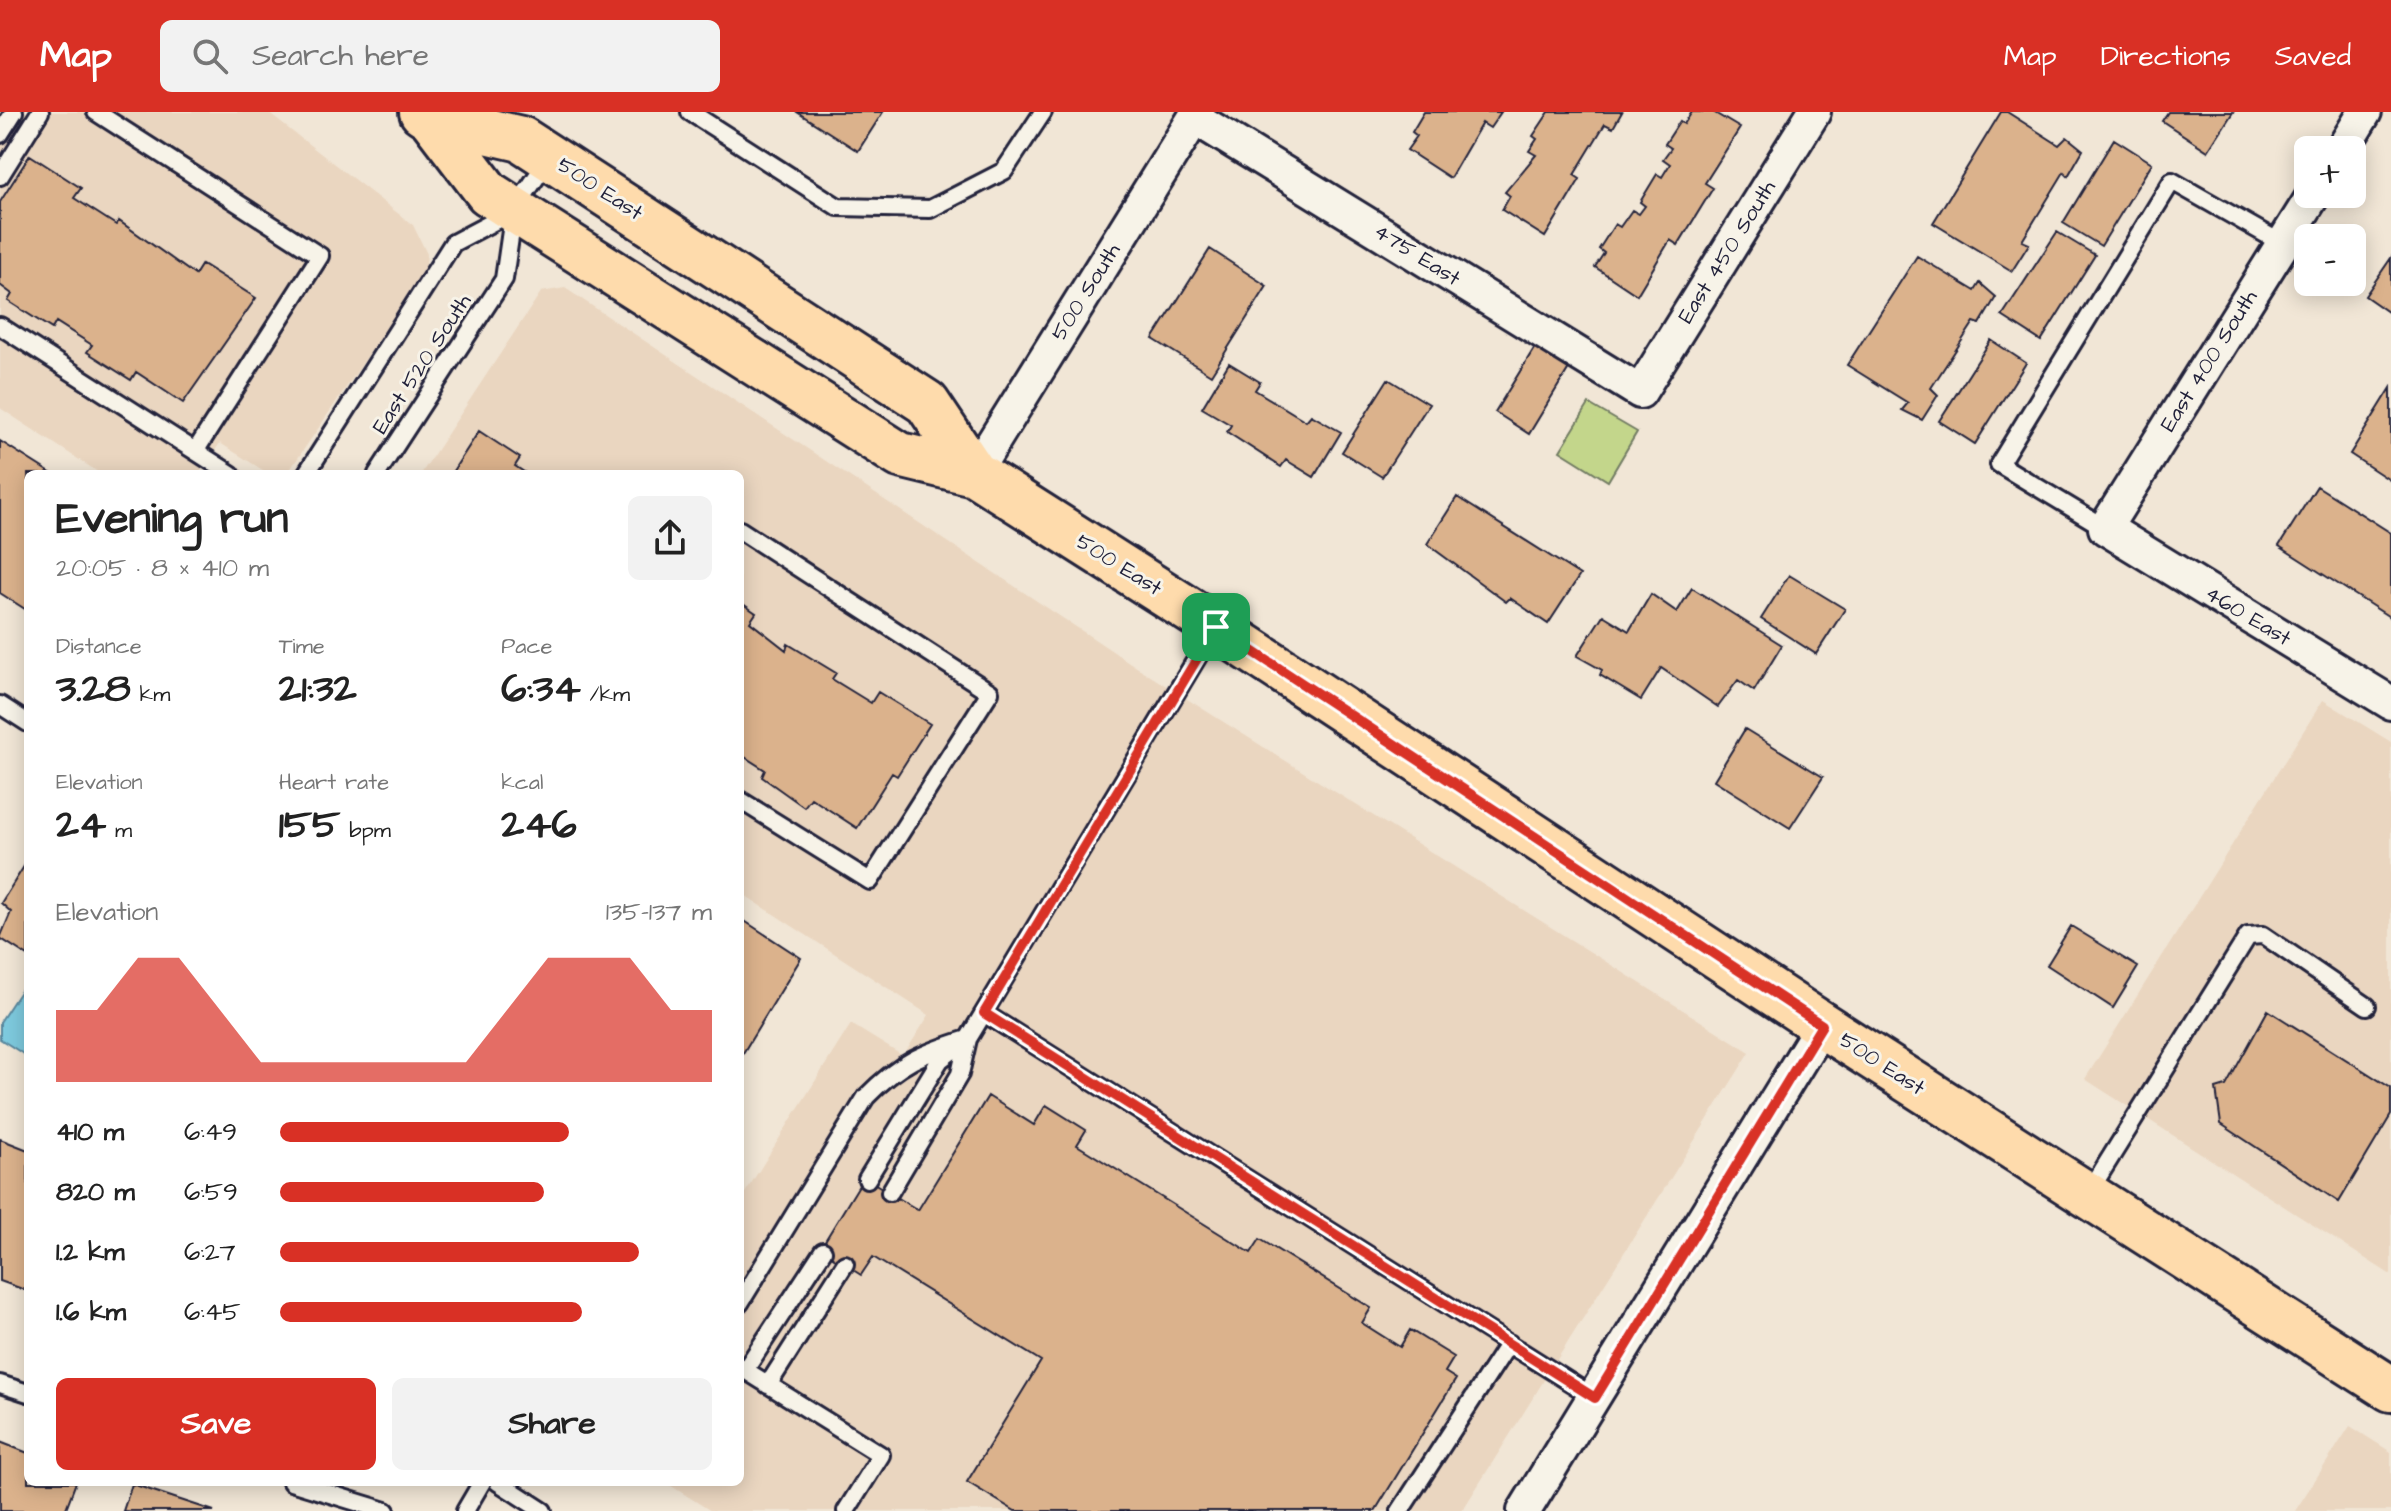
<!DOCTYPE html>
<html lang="en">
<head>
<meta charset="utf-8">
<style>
  body { margin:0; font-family:"Architects Daughter",sans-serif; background:#f2f2f2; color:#222; height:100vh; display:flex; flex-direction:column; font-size:30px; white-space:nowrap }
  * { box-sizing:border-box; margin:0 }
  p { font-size:26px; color:#767676 }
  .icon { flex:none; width:44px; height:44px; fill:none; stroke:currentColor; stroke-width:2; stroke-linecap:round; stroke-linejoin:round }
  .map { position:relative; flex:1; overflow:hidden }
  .sheet { position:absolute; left:24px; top:358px; width:720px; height:1016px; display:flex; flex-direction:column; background:#fff; border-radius:12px; box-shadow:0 4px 20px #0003 }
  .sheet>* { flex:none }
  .buttons { position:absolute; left:2294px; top:24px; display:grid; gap:16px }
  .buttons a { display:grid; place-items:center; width:72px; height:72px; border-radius:12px; background:#fff; box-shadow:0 4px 20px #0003; font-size:40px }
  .pin { position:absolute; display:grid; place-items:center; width:68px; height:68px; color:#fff; margin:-34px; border-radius:16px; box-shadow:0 4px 12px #0006 }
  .round { display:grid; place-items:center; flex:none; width:84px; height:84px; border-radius:12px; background:#f2f2f2 }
  .head { display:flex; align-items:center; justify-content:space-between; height:136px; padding:0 32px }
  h1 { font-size:44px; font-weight:800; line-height:60px }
  .metrics { display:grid; grid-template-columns:repeat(3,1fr); gap:12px; height:136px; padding:8px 32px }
  .metrics div { display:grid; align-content:center }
  .metrics b { font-size:40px; font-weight:800 }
  .metrics small { font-size:22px; font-weight:400 }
  .metrics p { font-size:22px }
  .chart { height:224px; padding:16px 32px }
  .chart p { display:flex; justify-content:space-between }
  .chart svg { width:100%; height:144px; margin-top:8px; fill:#d93025; opacity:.7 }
  .cta { display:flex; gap:16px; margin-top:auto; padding:16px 32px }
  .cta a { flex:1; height:92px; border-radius:12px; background:#d93025; color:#fff; font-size:32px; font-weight:800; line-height:92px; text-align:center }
  .cta a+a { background:#f2f2f2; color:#222 }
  ul { padding:0 32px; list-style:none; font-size:26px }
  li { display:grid; grid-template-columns:128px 96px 1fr; align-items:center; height:60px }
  li i { height:20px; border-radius:10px; background:#d93025 }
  header { display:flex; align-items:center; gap:48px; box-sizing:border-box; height:112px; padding:0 40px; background:#d93025; color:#fff }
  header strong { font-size:38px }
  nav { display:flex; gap:44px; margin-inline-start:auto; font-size:28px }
  .search { width:560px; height:72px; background:#f2f2f2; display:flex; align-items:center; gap:20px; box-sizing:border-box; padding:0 28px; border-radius:12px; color:#767676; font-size:30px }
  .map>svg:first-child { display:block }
  .built { fill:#ead6c0 }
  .green { fill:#c3d68b; stroke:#727c63; stroke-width:2 }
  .water { fill:#7ecade; stroke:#59879d; stroke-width:2 }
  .building { fill:#dbb28c; stroke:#22223b; stroke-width:2 }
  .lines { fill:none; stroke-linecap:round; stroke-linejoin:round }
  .lane-casing { stroke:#22223b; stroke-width:22 }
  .street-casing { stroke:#22223b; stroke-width:38 }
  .primary-casing { stroke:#22223b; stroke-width:50 }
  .lane { stroke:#f7f3e8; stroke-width:16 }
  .street { stroke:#f7f3e8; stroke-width:32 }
  .primary { stroke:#fedbac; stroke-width:44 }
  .route-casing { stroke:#fff; stroke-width:16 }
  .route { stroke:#d93025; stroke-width:10 }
  .labels { text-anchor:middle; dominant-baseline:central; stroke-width:6; stroke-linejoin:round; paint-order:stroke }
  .street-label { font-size:22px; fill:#22223b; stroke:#f7f3e8 }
</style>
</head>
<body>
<header>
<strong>Map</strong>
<div class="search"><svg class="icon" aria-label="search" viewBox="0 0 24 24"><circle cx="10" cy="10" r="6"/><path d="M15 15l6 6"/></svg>Search here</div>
<nav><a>Map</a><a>Directions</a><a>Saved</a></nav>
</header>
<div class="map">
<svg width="2391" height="1399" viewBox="0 0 2391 1399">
  <rect width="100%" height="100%" fill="#f1e6d6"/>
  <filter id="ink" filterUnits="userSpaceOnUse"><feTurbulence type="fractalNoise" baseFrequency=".0125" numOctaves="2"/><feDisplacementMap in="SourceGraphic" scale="16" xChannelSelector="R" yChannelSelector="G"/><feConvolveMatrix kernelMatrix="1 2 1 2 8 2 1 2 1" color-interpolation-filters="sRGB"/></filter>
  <g filter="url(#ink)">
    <path class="built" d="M0,0H267L413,113L427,142L425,160L287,362H269L220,331L199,362H101L0,296Z
      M565,176L1144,560L1750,940L1462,1399H711L665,1370H740V1089L851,912L903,944L929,903L740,780V362H421L541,180Z
      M2323,588L2391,630V1163L2085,967Z
      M2350,1314L2391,1340V1399H2295Z"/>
    <path class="green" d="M1589,292L1637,320L1608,369L1560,339Z"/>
    <path class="water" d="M21,878L28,882V945L0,927V910Z"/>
    <path class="building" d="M797,0H883L858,39Z
      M1424,0H1501L1490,16L1482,11L1450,66L1407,38L1417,24L1412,20Z
      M1549,0H1622L1613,16L1605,12L1574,63L1580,67L1545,125L1502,98L1510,84L1505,80L1536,43L1529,39L1537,27L1533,24Z
      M1692,0H1713L1740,16L1705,71L1713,76L1678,133L1670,128L1637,183L1595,155L1604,141L1599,137L1615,112L1620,115L1632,98L1639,102L1645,94L1640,90L1657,62L1662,65L1670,52L1663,47L1671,36L1665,32L1680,9L1684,12Z
      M2001,0H2007L2059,33L2067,25L2083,38L2068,64L2064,60L2022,129L2029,132L2012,159L1933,111Z
      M2168,0H2233L2208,39L2162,9Z
      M2114,27L2152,51L2101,134L2063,111Z
      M30,43L81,76L74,86L116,113L119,109L195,163L202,152L256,186L183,291L136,260L131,268L87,240L92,233L56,210L52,217L8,189L12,182L0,173V90Z
      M2057,120L2095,143L2041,229L2002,204Z
      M1210,137L1267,174L1211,263L1153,227Z
      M1917,144L1975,179L1980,171L1996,185L1980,212L1974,210L1931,276L1938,283L1922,308L1902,298L1908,291L1847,253Z
      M2391,146V202L2365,184Z
      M1991,228L2026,251L1975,332L1939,309Z
      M1535,235L1569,256L1529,322L1495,300Z
      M1229,251L1260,270L1255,278L1306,309L1311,303L1341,320L1314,365L1286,348L1281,355L1227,320L1231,313L1202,296Z
      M1388,267L1429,292L1382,365L1342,340Z
      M2391,276V369L2350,342Z
      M479,319L520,346L515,354L527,362H451Z
      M0,329L52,362H28V499L0,481Z
      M2317,374L2391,421V506L2279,434Z
      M1457,385L1580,463L1548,512L1510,486L1506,490L1427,432Z
      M1789,463L1845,497L1816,542L1761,507Z
      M1692,476L1782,533L1754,579L1738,568L1718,595L1661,556L1641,588L1600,563L1602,558L1577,544L1603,503L1629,519L1651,482L1677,500Z
      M740,490L756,501L750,510L786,538L788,532L836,561L832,567L871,591L878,580L930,612L897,664L892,661L857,716L811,686L804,695L762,665L765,658L740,642Z
      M1745,617L1823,665L1790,716L1714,668Z
      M28,748V844L0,826L11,800L1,791Z
      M740,806L801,846L740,946Z
      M2071,814L2138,855L2113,896L2047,853Z
      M2268,898L2391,976V1003L2339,1090L2221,1012L2216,977L2226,974Z
      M988,984L1034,1013L1046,993L1086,1018L1077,1033L1251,1141L1260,1127L1371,1196L1362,1211L1400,1235L1410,1218L1454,1245L1445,1260L1456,1267L1375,1399H1015L967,1370L1041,1249L873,1145L861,1163L820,1137L864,1065L918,1098Z
      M0,1027L28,1038V1179L0,1169Z
      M0,1330L28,1341V1370H76L65,1399H0Z
      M132,1372L214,1399H123Z"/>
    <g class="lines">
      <g class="lane-casing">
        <path id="lane" d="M96,0L320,144L196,338
          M690,0L838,95L930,97L1004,59L1043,0
          M0,22L14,0
          M0,64L40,0
          M0,214L231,362
          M306,362L453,131L510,101
          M377,362L504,167L514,98L548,48
          M2105,416L1999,352L2172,69L2283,132
          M740,418L990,580L870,769L740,688
          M0,593L28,611
          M984,901L1595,1286
          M867,1067L940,948L957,935
          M890,1080L960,962L968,927
          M2089,1080L2248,824L2263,823L2367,894
          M740,1191L866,985C899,951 923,941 968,927L1215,516
          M740,1255L881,1343L846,1399
          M745,1258L823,1139
          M0,1272L28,1281
          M768,1273L845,1152
          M291,1370L386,1399
          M498,1370L543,1399
          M465,1399L482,1370
          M1400,1399L1509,1231"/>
      </g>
      <g class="street-casing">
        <path id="street" d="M1195,6L1640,280L1814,0
          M2342,38L2365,0
          M2314,82L2105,416L2391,591
          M974,361L1198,0
          M1524,1399L1822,913"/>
      </g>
      <g class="primary-casing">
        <path id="primary" d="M422,0L431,6L488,81L533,110L900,343L974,361L1216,515L1822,913L2391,1277
          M431,6L521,27L735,166L927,291L974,361"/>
      </g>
      <use href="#lane" class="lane"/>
      <use href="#street" class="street"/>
      <use href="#primary" class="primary"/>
    </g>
  </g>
  <g class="lines" filter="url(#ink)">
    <g class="route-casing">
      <path id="route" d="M1216,515L1822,913L1595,1286L984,901Z"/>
    </g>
    <use href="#route" class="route"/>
  </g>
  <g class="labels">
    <g class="street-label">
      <text transform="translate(600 77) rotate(33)">500 East</text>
      <text transform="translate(1727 140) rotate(-58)">East 450 South</text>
      <text transform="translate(1417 143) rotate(32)">475 East</text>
      <text transform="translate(1086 180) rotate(-58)">500 South</text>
      <text transform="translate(2209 249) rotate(-58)">East 400 South</text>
      <text transform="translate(422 252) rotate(-57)">East 520 South</text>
      <text transform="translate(1119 453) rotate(32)">500 East</text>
      <text transform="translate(2248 504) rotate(31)">460 East</text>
      <text transform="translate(1882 952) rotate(33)">500 East</text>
    </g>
  </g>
</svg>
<div class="buttons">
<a>+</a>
<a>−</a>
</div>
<div class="pin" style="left:1216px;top:515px;background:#1e9e55"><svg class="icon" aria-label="arrive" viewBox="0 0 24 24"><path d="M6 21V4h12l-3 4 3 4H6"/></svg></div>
<section class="sheet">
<div class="head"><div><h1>Evening run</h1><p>20:05 · 8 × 410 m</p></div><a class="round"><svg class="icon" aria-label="share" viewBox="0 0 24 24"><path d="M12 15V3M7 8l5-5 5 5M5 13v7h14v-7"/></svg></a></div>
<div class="metrics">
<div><p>Distance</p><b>3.28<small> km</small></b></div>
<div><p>Time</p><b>21:32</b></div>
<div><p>Pace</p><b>6:34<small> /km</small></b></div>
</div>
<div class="metrics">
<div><p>Elevation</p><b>24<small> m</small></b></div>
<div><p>Heart rate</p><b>155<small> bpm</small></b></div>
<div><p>kcal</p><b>246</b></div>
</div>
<div class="chart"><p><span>Elevation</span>135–137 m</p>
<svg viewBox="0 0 160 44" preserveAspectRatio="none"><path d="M0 44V22L10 22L20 6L30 6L40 22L50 38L60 38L70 38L80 38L90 38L100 38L110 22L120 6L130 6L140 6L150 22L160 22V44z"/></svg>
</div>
<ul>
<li><b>410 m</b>6:49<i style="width:67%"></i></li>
<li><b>820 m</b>6:59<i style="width:61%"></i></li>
<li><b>1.2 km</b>6:27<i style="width:83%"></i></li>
<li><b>1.6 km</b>6:45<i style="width:70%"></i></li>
</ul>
<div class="cta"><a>Save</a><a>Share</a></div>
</section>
</div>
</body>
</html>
